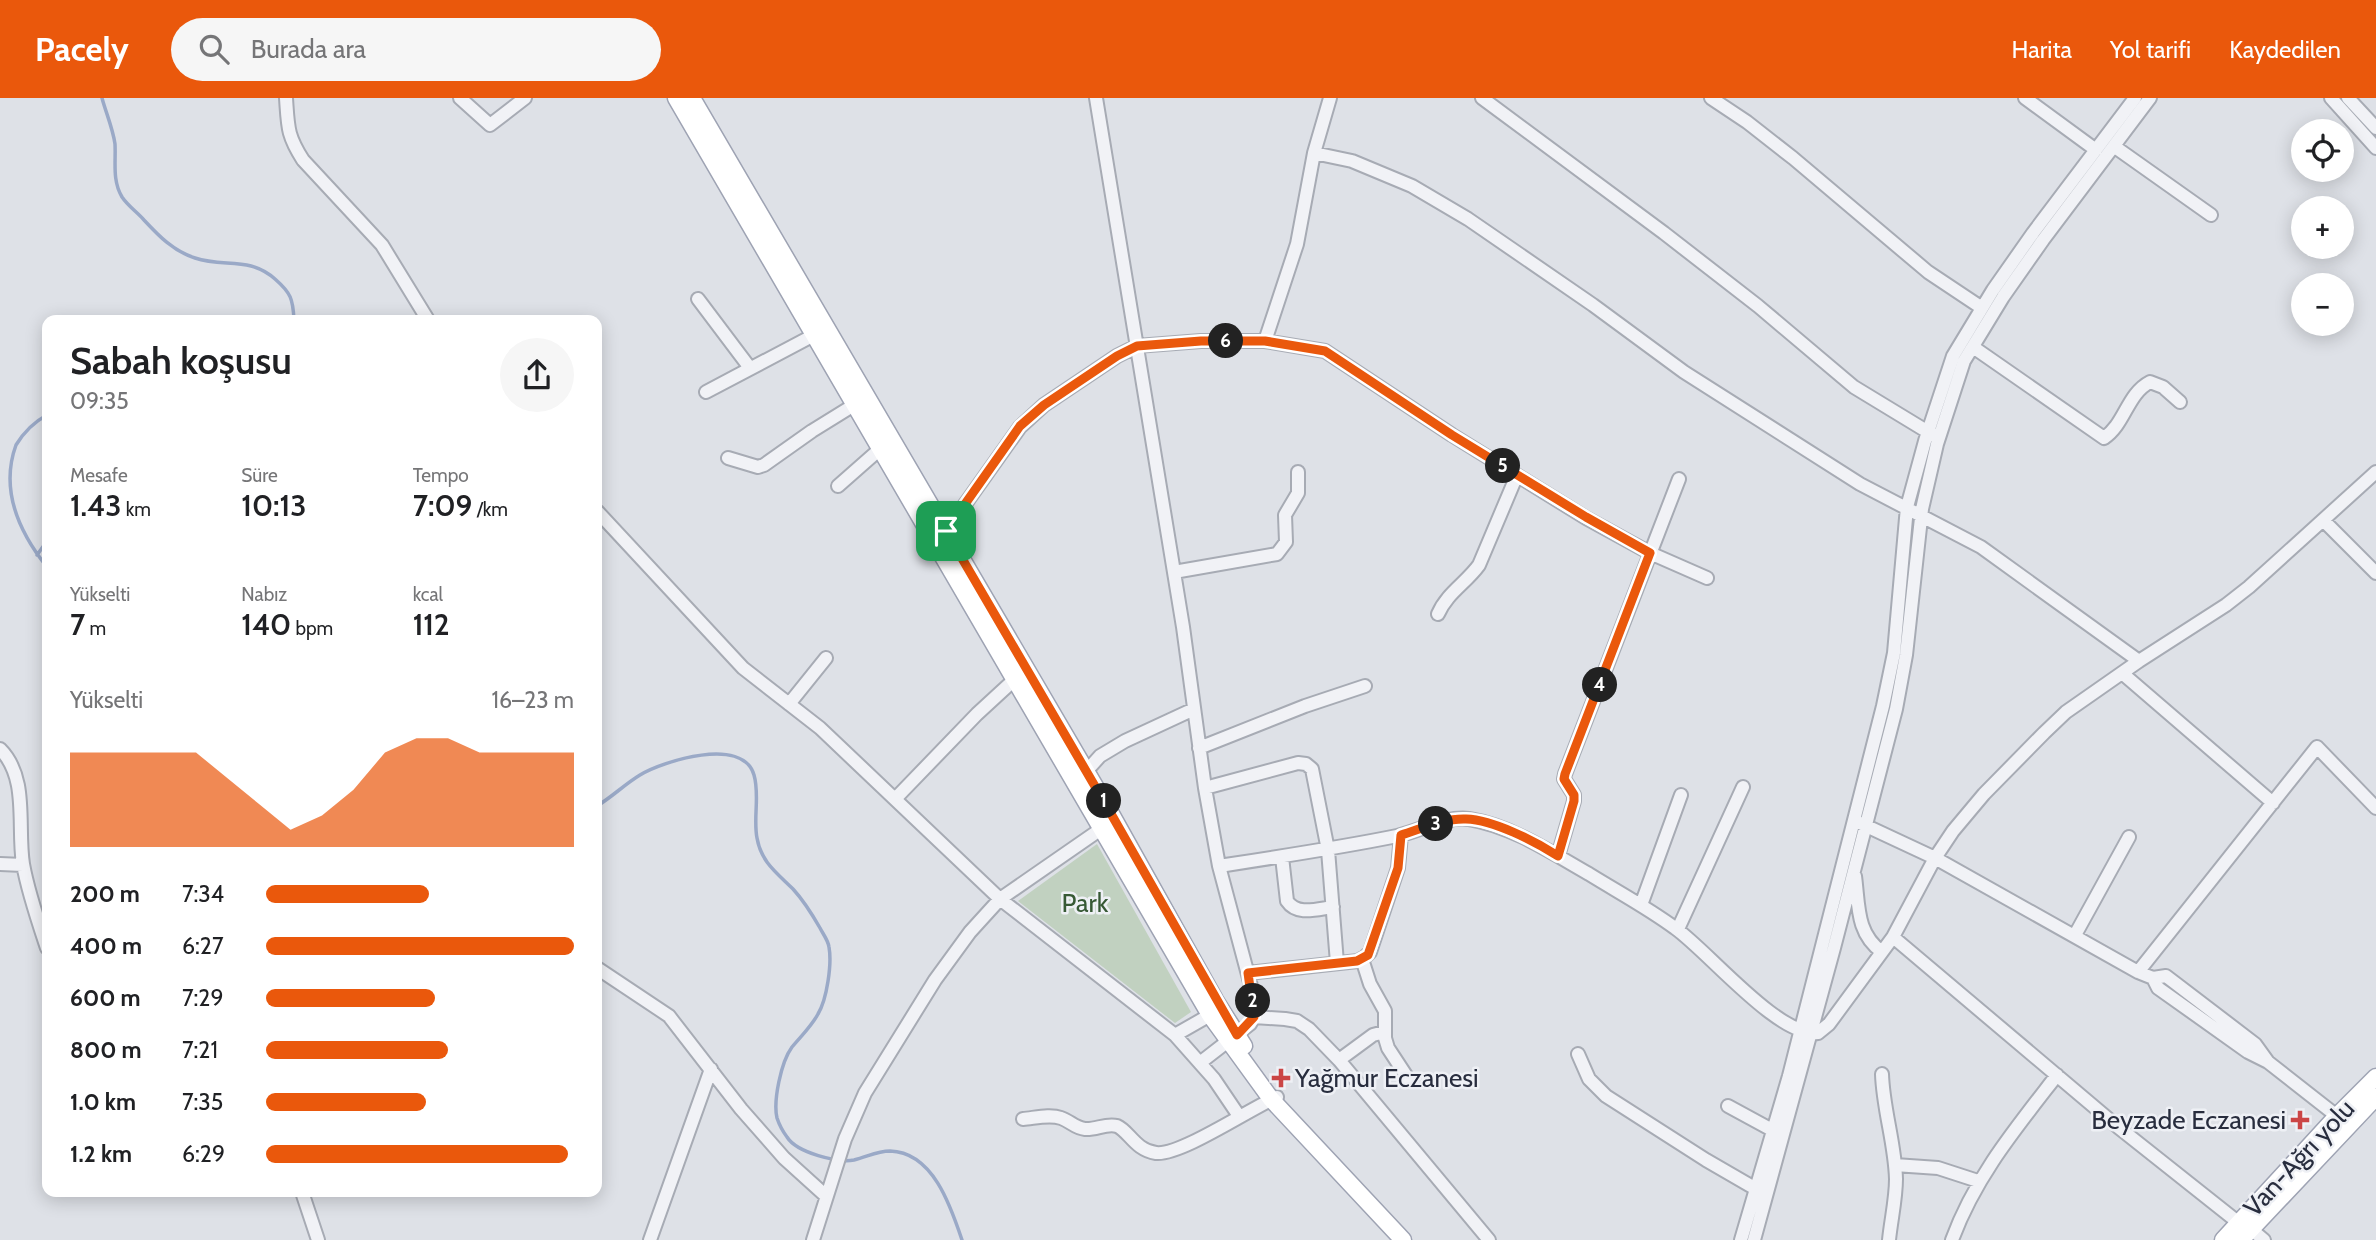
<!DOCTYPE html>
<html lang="tr">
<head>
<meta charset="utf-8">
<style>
  body { margin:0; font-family:Cabin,sans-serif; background:#f6f6f6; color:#202124; height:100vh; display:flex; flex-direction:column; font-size:26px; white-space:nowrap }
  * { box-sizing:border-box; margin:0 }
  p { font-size:23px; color:#757577 }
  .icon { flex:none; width:38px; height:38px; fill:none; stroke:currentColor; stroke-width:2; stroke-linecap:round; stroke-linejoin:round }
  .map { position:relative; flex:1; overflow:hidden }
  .drawer { position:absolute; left:42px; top:217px; width:560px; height:882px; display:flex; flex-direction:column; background:#fff; border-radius:14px; box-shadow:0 4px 18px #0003 }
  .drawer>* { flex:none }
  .controls { position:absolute; left:2291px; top:21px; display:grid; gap:14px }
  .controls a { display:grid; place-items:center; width:63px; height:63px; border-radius:50%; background:#fff; box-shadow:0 4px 18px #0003; font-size:35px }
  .pin { position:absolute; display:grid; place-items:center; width:60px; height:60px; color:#fff; margin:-30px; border-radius:14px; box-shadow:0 4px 10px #0006 }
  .km { position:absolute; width:35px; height:35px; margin:-18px; border-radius:50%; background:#222; color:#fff; font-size:19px; line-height:35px; text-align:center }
  .round { display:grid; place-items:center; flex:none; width:74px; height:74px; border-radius:37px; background:#f6f6f6 }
  .summary { display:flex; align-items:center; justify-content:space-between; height:119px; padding:0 28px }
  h1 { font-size:38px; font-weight:600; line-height:52px }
  .metrics { display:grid; grid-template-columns:repeat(3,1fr); gap:10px; height:119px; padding:7px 28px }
  .metrics div { display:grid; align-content:center }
  .metrics b { font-size:30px; font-weight:600 }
  .metrics small { font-size:19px; font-weight:400 }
  .metrics p { font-size:19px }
  .chart { height:196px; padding:14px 28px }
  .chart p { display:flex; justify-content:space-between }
  .chart svg { width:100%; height:126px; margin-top:7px; fill:#ea580c; opacity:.7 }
  ul { padding:0 28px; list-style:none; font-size:23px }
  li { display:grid; grid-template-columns:112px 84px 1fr; align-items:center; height:52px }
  li i { height:18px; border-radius:9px; background:#ea580c }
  header { display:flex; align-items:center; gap:42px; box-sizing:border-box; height:98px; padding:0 35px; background:#ea580c; color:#fff }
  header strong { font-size:33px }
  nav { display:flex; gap:38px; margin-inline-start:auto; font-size:24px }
  .search { width:490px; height:63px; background:#f6f6f6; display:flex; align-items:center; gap:18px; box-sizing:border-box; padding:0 24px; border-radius:38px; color:#757577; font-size:26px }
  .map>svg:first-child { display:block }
  .green { fill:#c1d1c0 }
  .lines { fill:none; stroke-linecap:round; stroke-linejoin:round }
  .stream { stroke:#9aa9c7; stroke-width:3.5 }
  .minor-casing { stroke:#a7abb4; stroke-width:16 }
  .major-casing { stroke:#9ea3b3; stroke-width:19 }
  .minor { stroke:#f1f2f6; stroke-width:12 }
  .major { stroke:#fff; stroke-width:16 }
  .route-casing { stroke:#fff; stroke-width:14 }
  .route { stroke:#ea580c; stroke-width:9 }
  .poi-dot { fill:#cb4545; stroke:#eef0f5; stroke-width:2.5 }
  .labels { text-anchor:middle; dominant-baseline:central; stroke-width:5; stroke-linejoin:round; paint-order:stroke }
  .park-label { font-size:26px; fill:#375935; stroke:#eef0f5 }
  .poi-label { font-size:26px; fill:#282d3e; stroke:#eef0f5; text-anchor:start }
  .street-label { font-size:26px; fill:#282d3e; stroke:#eef0f5 }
</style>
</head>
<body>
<header>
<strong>Pacely</strong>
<div class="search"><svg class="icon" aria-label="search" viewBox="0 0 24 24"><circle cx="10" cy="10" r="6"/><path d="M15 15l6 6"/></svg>Burada ara</div>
<nav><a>Harita</a><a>Yol tarifi</a><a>Kaydedilen</a></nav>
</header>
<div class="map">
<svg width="2376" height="1142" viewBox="0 0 2376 1142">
  <rect width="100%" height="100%" fill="#dee1e7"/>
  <path class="green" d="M1097,746L1191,914L1175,925L1018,803Z"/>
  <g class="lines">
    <path class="stream" d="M102,0C106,15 113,31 115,46C116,64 112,82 122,99C128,108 137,114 144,122C159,138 173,153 195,160C224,170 249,158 275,181C291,195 293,201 294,222
      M47,317C34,324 24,334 16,347C0,391 19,434 47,469
      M37,457L47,443
      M597,708C612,699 625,686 640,677C663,663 743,638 754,677C760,697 753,720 757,740C761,764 777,775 793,791C804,803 812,816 820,830C823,836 828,842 829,849C832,866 827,901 818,916C811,929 801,938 792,949C781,964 773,1003 777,1020C779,1026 784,1035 787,1039C797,1055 838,1065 854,1062C867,1059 877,1053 890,1053C933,1054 951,1109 962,1142"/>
    <g class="minor-casing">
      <path id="minor" d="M286,0C288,29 287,37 303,62L382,147L428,222
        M460,0L490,27L525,0
        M1096,0L1183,529L1205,690L1219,768L1251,888L1254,919L1250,926L1201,964
        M1482,0L1664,135L1758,208L1854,289L1933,337
        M1711,0L1747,24L1793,60L1928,174L1982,210
        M2025,0L2096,52
        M2331,0L2376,50
        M2348,0L2376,30
        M2115,49L2211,117
        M1314,55L1352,63L1412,88L1468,121L1593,207L1684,274L1860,386L1981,449L2139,563
        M698,201L750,270
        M1265,243L1297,146L1314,55L1330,0
        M1973,249L2104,340C2125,326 2127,296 2150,284L2163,289L2180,304
        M706,294L814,237
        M728,360L758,369L764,367L812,333L854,307
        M838,388L880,351
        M597,413L743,570L820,630L1000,801L1175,937L1214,981L1239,1018
        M2324,423L2376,475
        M939,439L946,433L1020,329L1044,307L1117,258L1137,248L1201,243H1265L1325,253L1452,337L1586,420L1650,455L1707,480
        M1174,474L1277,456L1286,444L1285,417L1298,395V374
        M1438,516C1447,495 1466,485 1479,467L1517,377
        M2122,575L2273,705
        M789,606L826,560
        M1199,650L1305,608L1365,588
        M0,651C29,680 17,728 23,766C28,794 38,823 47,850
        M1082,678L1100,658L1125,643L1194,611
        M1205,690L1298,665L1306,666L1312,671L1328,752L1337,865
        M895,701L977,616L1014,582
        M1860,725L1935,760L2138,874L2153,880L2166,878L2255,946L2268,964
        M1558,758L1574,703V697L1564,681L1565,676L1679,381
        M1282,759L1287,803C1297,818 1317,811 1333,809
        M0,766L23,767
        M1219,768C1278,759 1338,750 1397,738C1420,733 1445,718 1469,721C1512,728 1552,755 1589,776C1618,794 1648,810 1675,830C1708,853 1778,939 1818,935L1829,926L1893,839L1935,760L1953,733L1984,696L2044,635L2066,614L2139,563L2226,507L2249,489L2376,374
        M1855,778C1859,808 1856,835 1882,854
        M1641,807L1681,697
        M1678,831L1743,689
        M2075,837L2129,739
        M1893,839L2118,1029L2239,1125L2251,1131L2264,1142
        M1362,861L1370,886L1385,913V940L1388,950L1409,982
        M597,870L669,918L741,1011L784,1060L826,1098
        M2138,874L2317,649L2376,710
        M1248,875L1358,863L1365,859L1370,854L1398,770L1401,737
        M2153,880L2158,890L2248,954L2268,964L2342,1022
        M1254,919L1285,921L1297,923L1309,931L1339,962L1489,1142
        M1175,937L1210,917
        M1578,956L1589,981L1606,998L1706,1062L1763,1095
        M1339,962L1373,937L1384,934
        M1882,976C1883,1011 1895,1045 1896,1081C1896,1101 1891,1122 1889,1142
        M1728,1008L1774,1033
        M1023,1021C1035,1020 1050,1016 1061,1020C1070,1023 1075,1030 1085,1031C1096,1032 1106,1025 1117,1028C1129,1033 1135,1052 1156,1055C1180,1058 1251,1010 1277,999
        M1895,1067L1938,1070L1978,1083
        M302,1094L318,1142
        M650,1142L711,971
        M813,1142L845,1041L865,995L935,882L970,834L1000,801L1101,731
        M1741,1142L1789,978L1883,608L1894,555L1907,409L1925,343L1953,258L1993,192L2033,135L2135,0
        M1754,1142L1834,850L1896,611L1906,557L1922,411L1937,346L1964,263L2003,199L2043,142L2150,0
        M1952,1142C1975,1079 2016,1030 2057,977"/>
    </g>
    <g class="major-casing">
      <path id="major" d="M676,0L1210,917L1271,1001L1403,1142
        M692,0L1110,714L1215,902L1244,948
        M2223,1142L2337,1018L2376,979
        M2241,1142L2376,999"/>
    </g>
    <use href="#minor" class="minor"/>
    <use href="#major" class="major"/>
  </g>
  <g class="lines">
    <g class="route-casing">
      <path id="route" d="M1201,243H1265L1325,253L1452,337L1586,419L1650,455L1565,676L1564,681L1574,697V703L1558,758C1534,743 1494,722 1466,721C1444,720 1421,731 1401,737L1398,770L1368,857L1357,863L1248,875L1254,919L1237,937L1110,714L946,433L1020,328L1044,307L1117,258L1137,248Z"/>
    </g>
    <use href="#route" class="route"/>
  </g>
  <g class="poi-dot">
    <path d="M1277.5 969.5h7v7h7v7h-7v7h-7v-7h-7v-7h7z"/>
    <path d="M2296.5 1011.5h7v7h7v7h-7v7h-7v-7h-7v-7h7z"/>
  </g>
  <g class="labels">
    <g class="park-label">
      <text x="1085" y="805">Park</text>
    </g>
    <g class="poi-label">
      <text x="1295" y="980">Yağmur Eczanesi</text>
      <text x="2286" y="1022" text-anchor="end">Beyzade Eczanesi</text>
    </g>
    <g class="street-label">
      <text transform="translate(2299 1060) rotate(-47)">Van-Ağrı yolu</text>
    </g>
  </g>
</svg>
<div class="controls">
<a><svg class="icon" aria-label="locate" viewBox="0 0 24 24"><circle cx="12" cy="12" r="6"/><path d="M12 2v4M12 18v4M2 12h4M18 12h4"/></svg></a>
<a>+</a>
<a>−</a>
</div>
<div class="pin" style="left:946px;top:433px;background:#1e9e55"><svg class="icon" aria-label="arrive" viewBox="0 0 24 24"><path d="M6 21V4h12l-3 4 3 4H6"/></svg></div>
<b class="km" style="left:1104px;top:703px">1</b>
<b class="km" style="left:1253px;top:903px">2</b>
<b class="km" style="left:1436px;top:726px">3</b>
<b class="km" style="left:1600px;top:587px">4</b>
<b class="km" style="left:1503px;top:368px">5</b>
<b class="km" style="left:1226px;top:243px">6</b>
<section class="drawer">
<div class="summary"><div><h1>Sabah koşusu</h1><p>09:35</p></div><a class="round"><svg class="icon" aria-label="share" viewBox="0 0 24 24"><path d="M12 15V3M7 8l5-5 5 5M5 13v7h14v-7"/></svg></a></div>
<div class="metrics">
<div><p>Mesafe</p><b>1.43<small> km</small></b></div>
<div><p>Süre</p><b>10:13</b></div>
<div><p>Tempo</p><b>7:09<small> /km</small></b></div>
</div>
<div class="metrics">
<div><p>Yükselti</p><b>7<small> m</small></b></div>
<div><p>Nabız</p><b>140<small> bpm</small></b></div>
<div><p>kcal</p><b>112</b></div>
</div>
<div class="chart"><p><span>Yükselti</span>16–23 m</p>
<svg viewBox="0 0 160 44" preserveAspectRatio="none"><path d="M0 44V11L10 11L20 11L30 11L40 11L50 20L60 29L70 38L80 33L90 24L100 11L110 6L120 6L130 11L140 11L150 11L160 11V44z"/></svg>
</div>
<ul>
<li><b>200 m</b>7:34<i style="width:53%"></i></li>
<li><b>400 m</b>6:27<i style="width:100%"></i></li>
<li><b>600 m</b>7:29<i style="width:55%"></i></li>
<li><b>800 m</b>7:21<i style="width:59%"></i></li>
<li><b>1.0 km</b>7:35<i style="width:52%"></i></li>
<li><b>1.2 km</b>6:29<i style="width:98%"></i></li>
</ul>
</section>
</div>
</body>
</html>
